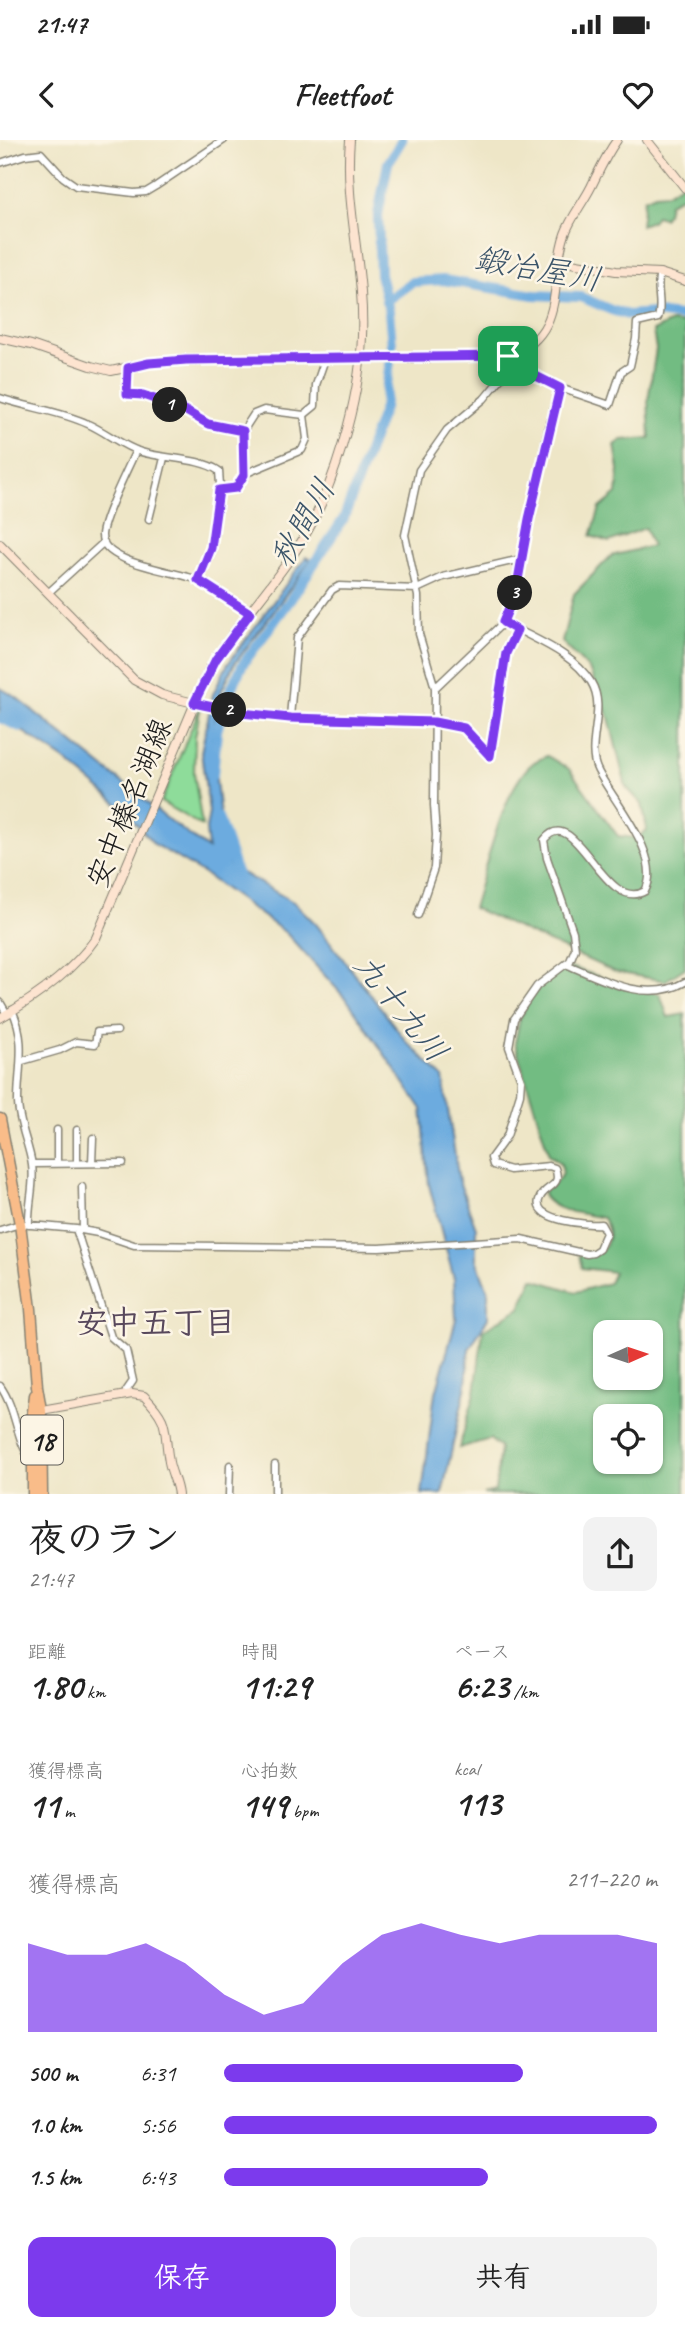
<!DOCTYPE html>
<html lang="ja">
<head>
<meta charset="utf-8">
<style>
  body { margin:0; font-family:Caveat,"Klee One",sans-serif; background:#f2f2f2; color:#222; height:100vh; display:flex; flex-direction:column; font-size:26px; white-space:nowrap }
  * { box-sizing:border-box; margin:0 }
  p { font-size:23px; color:#767676 }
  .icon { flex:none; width:38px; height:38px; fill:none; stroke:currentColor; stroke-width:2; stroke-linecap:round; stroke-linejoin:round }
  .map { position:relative; height:1354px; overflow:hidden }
  .side { display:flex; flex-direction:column; background:#fff; flex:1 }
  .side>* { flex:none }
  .needle { width:46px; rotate:87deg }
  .buttons { position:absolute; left:593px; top:1180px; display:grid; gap:14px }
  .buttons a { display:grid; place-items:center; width:70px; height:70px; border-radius:14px; background:#fff; box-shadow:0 2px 5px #0004; font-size:35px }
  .pin { position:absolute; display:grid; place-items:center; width:60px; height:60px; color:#fff; margin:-30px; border-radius:14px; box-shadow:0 4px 10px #0006 }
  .km { position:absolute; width:35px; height:35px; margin:-18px; border-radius:50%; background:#222; color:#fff; font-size:19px; line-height:35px; text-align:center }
  .round { display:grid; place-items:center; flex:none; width:74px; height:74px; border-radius:14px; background:#f2f2f2 }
  .head { display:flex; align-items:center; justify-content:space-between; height:119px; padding:0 28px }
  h1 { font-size:38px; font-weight:700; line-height:52px }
  .figures { display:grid; grid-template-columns:repeat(3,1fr); gap:10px; height:119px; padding:7px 28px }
  .figures div { display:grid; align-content:center }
  .figures b { font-size:35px; font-weight:700 }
  .figures small { font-size:19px; font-weight:400 }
  .figures p { font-size:19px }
  .chart { height:196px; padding:14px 28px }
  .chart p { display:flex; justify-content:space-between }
  .chart svg { width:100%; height:126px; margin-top:7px; fill:#7c3aed; opacity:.7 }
  .primary-button { display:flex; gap:14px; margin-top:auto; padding:14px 28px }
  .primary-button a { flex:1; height:80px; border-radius:14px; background:#7c3aed; color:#fff; font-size:28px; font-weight:700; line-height:80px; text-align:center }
  .primary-button a+a { background:#f2f2f2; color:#222 }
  ul { padding:0 28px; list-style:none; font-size:23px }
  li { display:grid; grid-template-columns:112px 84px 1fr; align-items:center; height:52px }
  li i { height:18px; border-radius:9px; background:#7c3aed }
  .status { display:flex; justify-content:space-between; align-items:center; height:49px; padding:0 35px; background:#fff; direction:ltr }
  .status svg { height:19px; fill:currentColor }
  header { display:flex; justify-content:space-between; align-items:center; height:91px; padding:0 28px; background:#fff; font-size:32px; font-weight:700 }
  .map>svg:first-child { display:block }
  .green { fill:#8edc9a; stroke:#557c5b; stroke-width:2 }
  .forest { fill:#72bc82; stroke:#476c4f; stroke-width:2; fill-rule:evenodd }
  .water { fill:#6cabdf; stroke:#44647e; stroke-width:2 }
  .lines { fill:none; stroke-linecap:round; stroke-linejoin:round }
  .river { stroke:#6cabdf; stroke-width:10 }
  .street-casing { stroke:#858172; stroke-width:9 }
  .secondary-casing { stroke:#858172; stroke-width:10 }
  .highway-casing { stroke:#858172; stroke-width:13 }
  .street { stroke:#fff; stroke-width:6 }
  .secondary { stroke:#fde4d0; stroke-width:8 }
  .highway { stroke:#f9bc89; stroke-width:10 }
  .route-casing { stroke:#fff; stroke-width:14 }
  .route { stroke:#7c3aed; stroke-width:9 }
  .labels { text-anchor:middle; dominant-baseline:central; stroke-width:5; stroke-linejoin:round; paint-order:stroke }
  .shield { fill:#fcf5e5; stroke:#5f5d58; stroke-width:2 }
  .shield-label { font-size:28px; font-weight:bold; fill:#1c1c1c }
  .street-label { font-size:30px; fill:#1c1c1c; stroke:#fcf5e5 }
  .water-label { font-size:32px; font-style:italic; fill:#3c556a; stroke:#fcf5e5 }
  .neighbourhood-label { font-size:32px; font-weight:bold; fill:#58485c; stroke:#fcf5e5 }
</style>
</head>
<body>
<div class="status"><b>21:47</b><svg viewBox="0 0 49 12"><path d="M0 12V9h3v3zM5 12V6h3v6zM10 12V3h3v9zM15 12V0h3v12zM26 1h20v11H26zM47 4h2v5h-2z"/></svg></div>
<header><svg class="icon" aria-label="back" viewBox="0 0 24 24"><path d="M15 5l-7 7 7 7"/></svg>Fleetfoot<svg class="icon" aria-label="heart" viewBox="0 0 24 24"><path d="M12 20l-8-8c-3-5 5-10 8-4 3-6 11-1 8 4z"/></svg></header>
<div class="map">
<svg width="685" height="1355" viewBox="0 0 685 1355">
  <rect width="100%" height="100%" fill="#fcf5e5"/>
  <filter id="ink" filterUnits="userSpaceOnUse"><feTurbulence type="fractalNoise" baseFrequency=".0143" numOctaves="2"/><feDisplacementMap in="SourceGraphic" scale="14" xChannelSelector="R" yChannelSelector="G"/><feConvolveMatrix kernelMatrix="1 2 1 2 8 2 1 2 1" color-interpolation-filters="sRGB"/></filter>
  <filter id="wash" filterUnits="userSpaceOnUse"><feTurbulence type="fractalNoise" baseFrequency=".00686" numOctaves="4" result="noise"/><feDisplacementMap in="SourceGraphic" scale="28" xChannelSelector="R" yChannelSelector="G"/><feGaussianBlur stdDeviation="1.57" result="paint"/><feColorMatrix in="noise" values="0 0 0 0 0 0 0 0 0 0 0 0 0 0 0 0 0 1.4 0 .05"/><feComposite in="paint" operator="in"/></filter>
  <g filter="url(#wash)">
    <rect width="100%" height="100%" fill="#eee6c7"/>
    <path class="green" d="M200,567H203L200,570L195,597L194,633L202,686L161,662Z"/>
    <path class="forest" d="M685,41V55L669,63L667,73L663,78L656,76L652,81L641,85L644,59L655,54L667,53Z
      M671,182L685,184V828L665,841L615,832L473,768C485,731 503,646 533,623C537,620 543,618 547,616L569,629L618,696L637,698L647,690L642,664L626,647L609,578L589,529L562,502L574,454L611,416L652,406L645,388L609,402L591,396L600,368L617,354L619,329L615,305L622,300L650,298L648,260L656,209L653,191Z
      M563,828H574L621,844L660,854L668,877L685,874V1354H483L495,1351L500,1308L490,1299L459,1308L475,1253L483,1190L520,1168L533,1139L576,1152L609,1143L614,1132L582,1128L579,1115L599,1113C611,1101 611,1092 603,1078C583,1073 557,1073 544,1057V1051C562,1040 572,1027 549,1015L515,903L520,878L531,857L546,838ZM606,1192H651V1237H606ZM606,1276H651V1321H606Z"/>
    <path class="water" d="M306,417L311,420L233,526L218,558L212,603L219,667L230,726L295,763L316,784L407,902L443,937L459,1041L476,1088V1119L488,1151V1178L469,1209L466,1245L442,1354H422L434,1260L456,1179L454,1139L429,1045L422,969L348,861L286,793L204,734L154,704L121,667L65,620L0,576V548L16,557L165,677L208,709L206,689L209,672L201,612L213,554L227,525Z"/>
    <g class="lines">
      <path class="river" d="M386,161L412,142L443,140L534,155L581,157L611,170L628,175L656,173L685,177
        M0,578L20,587
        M213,634L217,591L226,559L243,524L291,459L344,378L384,268L392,205L389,171L380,134L378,75L388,23L402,0
        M218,677L238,737"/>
    </g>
  </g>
  <g filter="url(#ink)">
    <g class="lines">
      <g class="street-casing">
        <path id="street" d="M0,23L25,15L41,13L63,37L76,46L134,53L146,52L156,46L224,0
          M510,221L560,248L610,265L621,232L630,226L636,199L637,183L658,178C663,163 655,148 660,133
          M128,228L127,254L143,255L160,261L186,271L208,284L243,291L254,274L264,270L304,275L315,266L316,245L325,219
          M0,258C29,268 60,271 88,284C106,292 122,306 141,312C164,319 201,318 219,331L220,345L211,408L198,440
          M243,291L245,335
          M136,310C128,329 103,377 102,395C101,425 181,431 200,441C217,450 234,463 250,473
          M219,350L236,348L242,337L249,332L302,310L307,299L304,275
          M149,379L164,318
          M48,453L104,402
          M435,548L504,482L510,469L549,286L560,248
          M194,563L241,573L290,577L434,582L464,588L490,616
          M290,577L297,498L332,450L339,446L417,449L443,437L521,419
          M490,616L506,513L517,490
          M418,775L434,728L436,695L434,665L435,548L419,494L418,456L405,395L419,330L447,290L484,259L503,236L510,223
          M566,824C603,840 647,864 685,842
          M0,862L7,874
          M12,870C27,900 18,930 18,961C18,983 29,1004 32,1025C35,1045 28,1064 29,1085
          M22,921L60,910L76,902L95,904L97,892L117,891
          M57,1023V990
          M77,1023V990
          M92,1023L93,998
          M32,1024L123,1023
          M82,1047L83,1090
          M76,1089L111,1197L126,1210L133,1241L126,1251V1255
          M0,1090L20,1084L76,1089L98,1093L134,1105L379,1108L521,1099L587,1114L593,1113L599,1109L606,1093L601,1084C588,1085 533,1081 539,1060C544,1044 563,1049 555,1028L549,1026L510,1030L493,1025L491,1018L507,996L520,954L521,940L509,907L514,879L537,846L570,821L575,809L573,792L547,718L544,700C575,660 604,775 645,751C664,717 613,661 598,631C584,605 608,569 591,542C571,511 534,500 504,482
          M0,1246C16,1268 16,1299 31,1321
          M229,1355L230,1325
          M275,1355V1325"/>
      </g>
      <g class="secondary-casing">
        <path id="secondary" d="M647,0L685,48
          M560,121L616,131L660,133L685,141
          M0,198L31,205L91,226L111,231L149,223L186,220L508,217C569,192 548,143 565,94C571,77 583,63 591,47C599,31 606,15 617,0
          M0,404L134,540L162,555L194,563
          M0,878C35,858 73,831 96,798L208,532C233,488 270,450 298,407C333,354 360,259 362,196C365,130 344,65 350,0
          M36,1271L132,1254L144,1256C171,1283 163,1288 169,1322C171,1333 177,1343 178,1355"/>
      </g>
      <g class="highway-casing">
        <path id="highway" d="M0,979L20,1084L31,1169L37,1246L41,1270L42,1355
          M33,1355V1272L35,1255"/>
      </g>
      <use href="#street" class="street"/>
      <use href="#secondary" class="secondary"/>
      <use href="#highway" class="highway"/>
    </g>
  </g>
  <g class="lines" filter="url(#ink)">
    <g class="route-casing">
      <path id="route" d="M508,216L510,223L560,248L529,379L516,451L503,482L517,490L506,513L490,616L464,588L434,582L290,578L241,573L194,563L216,519L250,473L198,440L211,408L219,350L236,348L244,335L243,291L208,284L186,271L160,261L143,255L127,254L128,228L149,223L186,220Z"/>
    </g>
    <use href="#route" class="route"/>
  </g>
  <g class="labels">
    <rect class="shield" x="21" y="1275.5" width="42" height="49" rx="5"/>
    <g class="shield-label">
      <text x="42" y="1300">18</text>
    </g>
    <g class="street-label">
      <text transform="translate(129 663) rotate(-68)">安中榛名湖線</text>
    </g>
    <g class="water-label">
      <text transform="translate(538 129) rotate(10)">鍛冶屋川</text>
      <text transform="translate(303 383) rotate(-60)">秋間川</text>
      <text transform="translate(401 868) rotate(51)">九十九川</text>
    </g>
    <g class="neighbourhood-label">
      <text x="156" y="1182">安中五丁目</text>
    </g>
  </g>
</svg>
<div class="buttons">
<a><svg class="needle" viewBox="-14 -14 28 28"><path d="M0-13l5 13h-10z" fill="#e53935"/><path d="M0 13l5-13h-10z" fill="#767676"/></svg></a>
<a><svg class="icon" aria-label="locate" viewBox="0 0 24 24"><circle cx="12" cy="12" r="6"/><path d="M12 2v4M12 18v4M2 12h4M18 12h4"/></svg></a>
</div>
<div class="pin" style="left:508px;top:216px;background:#1e9e55"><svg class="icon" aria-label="arrive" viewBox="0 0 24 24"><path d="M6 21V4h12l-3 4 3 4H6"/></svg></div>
<b class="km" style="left:170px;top:265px">1</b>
<b class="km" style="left:229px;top:570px">2</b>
<b class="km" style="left:515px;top:453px">3</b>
</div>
<section class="side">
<div class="head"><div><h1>夜のラン</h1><p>21:47</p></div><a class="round"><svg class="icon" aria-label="share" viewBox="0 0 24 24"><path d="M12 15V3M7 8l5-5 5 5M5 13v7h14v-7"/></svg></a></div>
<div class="figures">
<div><p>距離</p><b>1.80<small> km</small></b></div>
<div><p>時間</p><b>11:29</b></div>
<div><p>ペース</p><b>6:23<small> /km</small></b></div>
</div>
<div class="figures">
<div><p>獲得標高</p><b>11<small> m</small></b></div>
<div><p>心拍数</p><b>149<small> bpm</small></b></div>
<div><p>kcal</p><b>113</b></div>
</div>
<div class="chart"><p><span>獲得標高</span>211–220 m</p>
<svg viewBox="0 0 160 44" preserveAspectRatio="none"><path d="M0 44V13L10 17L20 17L30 13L40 20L50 31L60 38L70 34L80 20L90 10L100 6L110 10L120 13L130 10L140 10L150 10L160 13V44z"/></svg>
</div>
<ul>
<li><b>500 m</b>6:31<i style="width:69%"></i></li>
<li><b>1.0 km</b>5:56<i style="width:100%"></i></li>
<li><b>1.5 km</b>6:43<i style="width:61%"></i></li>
</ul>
<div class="primary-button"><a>保存</a><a>共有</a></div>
</section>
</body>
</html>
